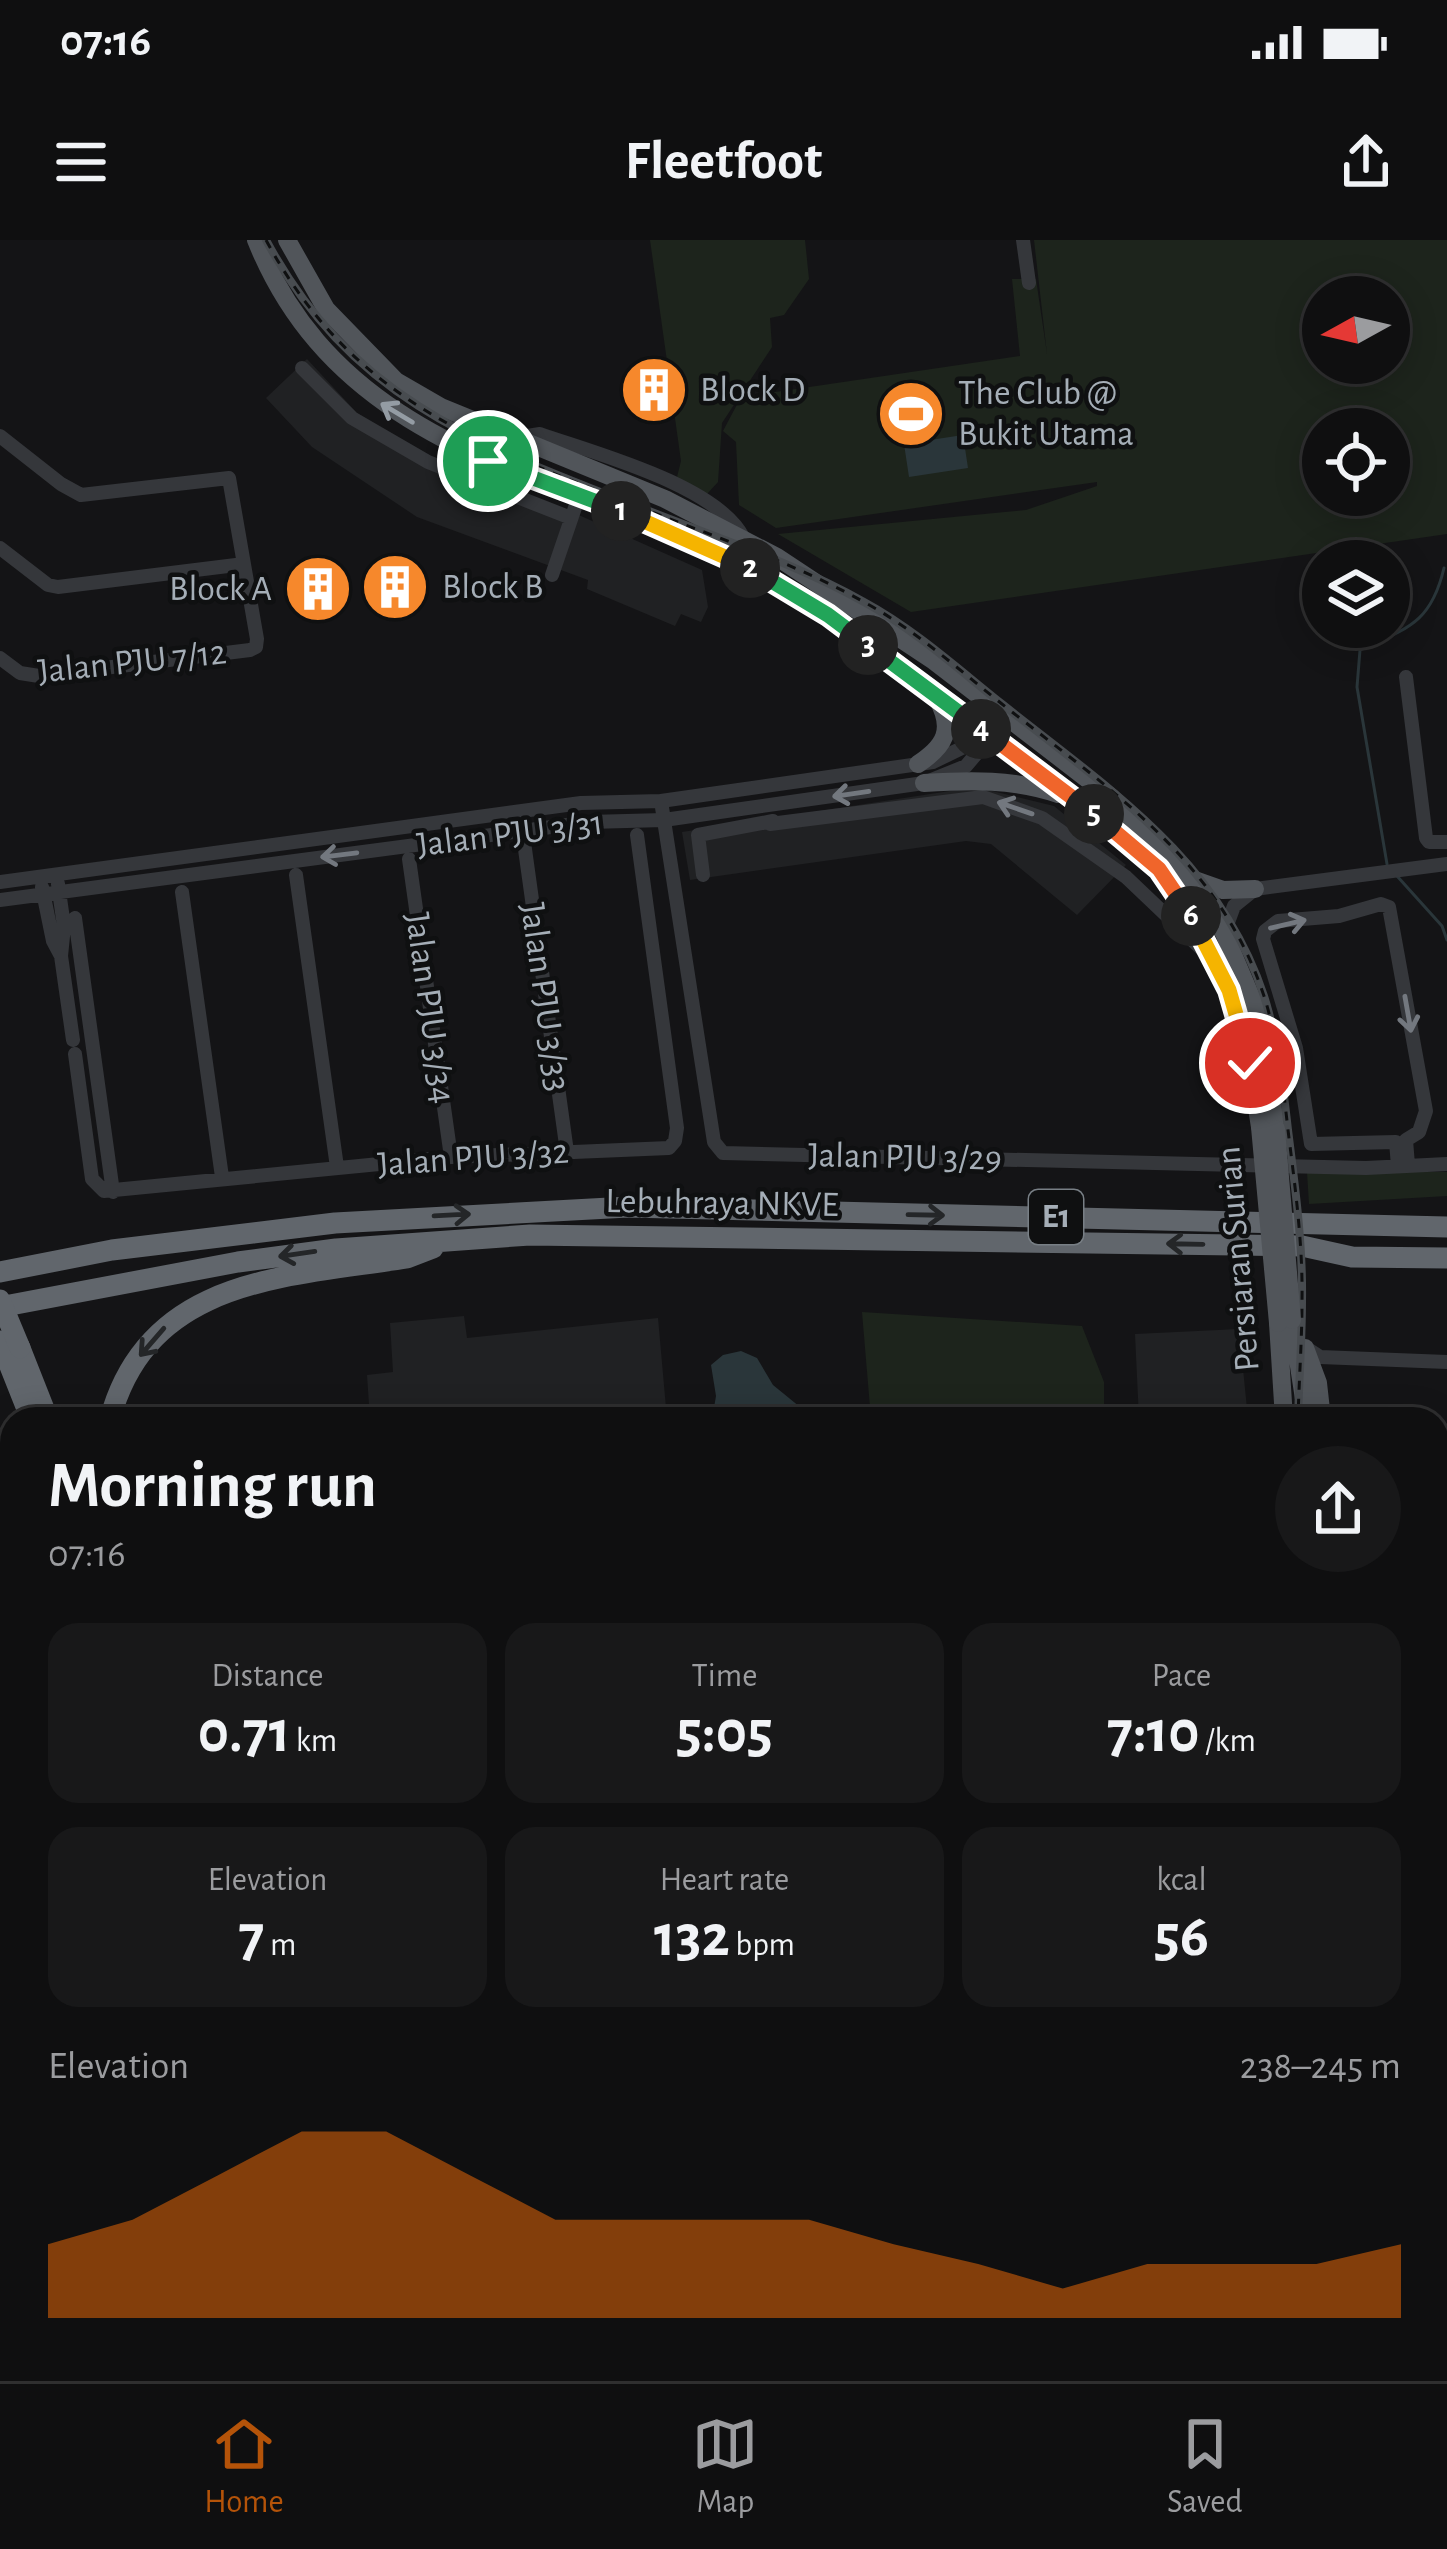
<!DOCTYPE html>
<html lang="en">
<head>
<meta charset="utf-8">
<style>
  body { margin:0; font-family:"Alegreya Sans",sans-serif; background:#181819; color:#f1f3f6; height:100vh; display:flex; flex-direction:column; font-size:45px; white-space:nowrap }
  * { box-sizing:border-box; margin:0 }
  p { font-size:39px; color:#9b9c9f }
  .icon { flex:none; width:66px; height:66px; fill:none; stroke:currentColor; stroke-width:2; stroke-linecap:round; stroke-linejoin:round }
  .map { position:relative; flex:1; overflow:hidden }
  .sheet { position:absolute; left:0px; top:1167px; width:1449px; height:975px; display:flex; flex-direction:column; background:#0f0f10; border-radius:36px 36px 0 0; box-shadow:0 6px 30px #0003,0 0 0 3px #2f2f30 }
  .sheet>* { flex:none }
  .needle { width:78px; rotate:262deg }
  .fabs { position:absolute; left:1302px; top:36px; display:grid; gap:24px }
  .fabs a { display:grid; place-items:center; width:108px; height:108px; border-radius:50%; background:#0f0f10; box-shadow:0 6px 30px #0003,0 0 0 3px #2f2f30; font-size:60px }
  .pin { position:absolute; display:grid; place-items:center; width:102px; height:102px; color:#fff; margin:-51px; border:6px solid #fff; border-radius:50%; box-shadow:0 3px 12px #0007 }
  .km { position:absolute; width:60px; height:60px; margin:-30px; border-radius:50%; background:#222; color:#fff; font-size:33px; line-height:60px; text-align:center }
  .round { display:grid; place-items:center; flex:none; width:126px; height:126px; border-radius:63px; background:#181819 }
  .headline { display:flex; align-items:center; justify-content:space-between; height:204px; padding:0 48px }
  h1 { font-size:66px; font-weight:700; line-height:90px }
  .figures { display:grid; grid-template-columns:repeat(3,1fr); gap:18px; height:204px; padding:12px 48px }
  .figures div { display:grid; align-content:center; border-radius:30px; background:#181819; text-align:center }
  .figures b { font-size:60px; font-weight:700 }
  .figures small { font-size:33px; font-weight:400 }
  .figures p { font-size:33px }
  .chart { height:336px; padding:24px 48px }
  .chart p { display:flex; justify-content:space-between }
  .chart svg { width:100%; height:216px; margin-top:12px; fill:#b45309; opacity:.7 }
  .status { display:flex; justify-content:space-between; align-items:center; height:84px; padding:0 60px; background:#0f0f10; direction:ltr }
  .status svg { height:33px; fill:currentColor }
  header { display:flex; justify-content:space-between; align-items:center; height:156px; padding:0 48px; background:#0f0f10; font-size:54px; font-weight:700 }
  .tab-bar { display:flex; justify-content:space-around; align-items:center; height:168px; border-top:3px solid #2f2f30; background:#0f0f10; font-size:33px; color:#9b9c9f }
  .tab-bar a { display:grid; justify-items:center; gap:6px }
  .tab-bar .on { color:#b45309 }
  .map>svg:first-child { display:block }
  .built { fill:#202123 }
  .green { fill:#1d241c; fill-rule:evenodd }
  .water { fill:#2a363a }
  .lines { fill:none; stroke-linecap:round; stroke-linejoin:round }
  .stream { stroke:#2a363a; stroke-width:3 }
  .major-tunnel { stroke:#313336; stroke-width:18; stroke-dasharray:18 9; stroke-linecap:butt }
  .minor { stroke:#35373b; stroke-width:14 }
  .major { stroke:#51555a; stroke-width:18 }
  .highway { stroke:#61666c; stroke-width:21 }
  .rail-casing { stroke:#484c50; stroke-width:8 }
  .rail { stroke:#0f1011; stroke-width:3; stroke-dasharray:9; stroke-linecap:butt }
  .major-bridge { stroke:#51555a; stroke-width:18 }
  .highway-bridge { stroke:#61666c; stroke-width:21 }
  .oneway { stroke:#949ca4 }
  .oneway2 { stroke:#73787f }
  .oneway3 { stroke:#242628 }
  .split-1-casing { stroke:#fff; stroke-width:24 }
  .split-2-casing { stroke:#fff; stroke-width:24 }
  .split-3-casing { stroke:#fff; stroke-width:24 }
  .split-4-casing { stroke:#fff; stroke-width:24 }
  .split-5-casing { stroke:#fff; stroke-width:24 }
  .split-6-casing { stroke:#fff; stroke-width:24 }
  .split-7-casing { stroke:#fff; stroke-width:24 }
  .split-1 { stroke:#22a559; stroke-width:15 }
  .split-2 { stroke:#f5b400; stroke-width:15 }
  .split-3 { stroke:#22a559; stroke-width:15 }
  .split-4 { stroke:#22a559; stroke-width:15 }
  .split-5 { stroke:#f0652b; stroke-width:15 }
  .split-6 { stroke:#f0652b; stroke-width:15 }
  .split-7 { stroke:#f5b400; stroke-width:15 }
  .labels { text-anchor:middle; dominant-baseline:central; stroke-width:9; stroke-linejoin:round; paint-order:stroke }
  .shield { fill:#0f1011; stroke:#787f85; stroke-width:3 }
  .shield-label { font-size:33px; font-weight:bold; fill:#a5aeb7 }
  .poi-label { font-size:36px; fill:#a5aeb7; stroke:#0f1011; text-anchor:start }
  .street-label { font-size:36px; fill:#a5aeb7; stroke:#0f1011 }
</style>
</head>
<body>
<div class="status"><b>07:16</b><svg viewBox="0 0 49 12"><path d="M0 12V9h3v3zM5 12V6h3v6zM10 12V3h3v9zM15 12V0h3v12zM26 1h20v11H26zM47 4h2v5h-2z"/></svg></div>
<header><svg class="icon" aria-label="menu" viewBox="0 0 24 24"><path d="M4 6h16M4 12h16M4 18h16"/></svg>Fleetfoot<svg class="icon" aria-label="share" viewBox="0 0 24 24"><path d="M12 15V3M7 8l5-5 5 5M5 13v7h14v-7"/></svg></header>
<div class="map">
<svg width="1447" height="2141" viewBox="0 0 1447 2141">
  <rect width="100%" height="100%" fill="#141416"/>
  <path class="built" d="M307,119L357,173L431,219L563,268L702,330L708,367L701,382L681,374L675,386L587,349L588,340L417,277L312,207L266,158Z
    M976,547L1054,566L1126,625L1077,675L991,604L966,601L690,640L682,592Z
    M464,1076L467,1098L658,1078L667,1179H370L367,1135L393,1132L390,1083Z
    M1239,1089L1248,1179H1139L1135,1094Z"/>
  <path class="green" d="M650,0H805L809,39L784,75L770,78L772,107L722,183L718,242L707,254L677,237L681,221Z
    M1034,0H1447V294L911,372L778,294L1026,270L1097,246V242L776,288L739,265L736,202L723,191L741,157L1020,116L1012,39H1036L1047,114ZM1323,57H1389V123H1323ZM1323,189H1389V255H1323Z
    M1307,932H1447V956L1309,964Z
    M862,1072L1082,1086L1104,1142V1179H871Z
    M989,2130H1328L1329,2141H851Z"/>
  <path class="water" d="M963,195L968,228L909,237L904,204Z
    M741,1111L757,1118L773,1145L800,1167L803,1179H712L716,1156L711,1125L723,1115Z"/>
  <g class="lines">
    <path class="stream" d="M1387,624L1357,447L1360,410C1408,388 1431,383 1444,328
      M1397,636L1442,686L1447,700"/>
    <path class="major-tunnel" d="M1379,2130L1380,2141
      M1399,2130L1400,2141"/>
    <path class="minor" d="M1023,0L1029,43
      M302,128L352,178L428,222L571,278
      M0,196L61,244L81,255L229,238L257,399L256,407L250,410L39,436L20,433L0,418
      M521,197L540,194C594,213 716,245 743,297
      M0,308L48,345L58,347L244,324
      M552,335L579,256
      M1406,437L1426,598L1429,602H1447
      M661,561L714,902L723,913L1366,928L1447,924
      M770,584L983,557L1042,578L1126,637L1209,716
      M524,602L567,912
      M409,619L451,917
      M296,635L337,927
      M703,635L698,595L773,581
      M0,642L581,563L661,561L933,522L966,506L986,477
      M58,644L64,686L61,716
      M42,647L53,701L61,716L73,800
      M182,652L222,937
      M0,660L589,582L664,580L924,543L966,526L999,487
      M75,678L113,952
      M1224,693L1234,666L1255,649L1447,624
      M75,814L92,939L104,951L451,917L669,908L675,901L677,888L637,595
      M1398,926L1396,902L1311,904L1296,808L1263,699L1265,691L1278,681L1339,676L1381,664L1389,667L1426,871L1419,892L1406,900L1408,925
      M1303,1106L1320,1117L1447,1122
      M0,1530L12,1526
      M0,1543L12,1539
      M1437,1706L1447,1705
      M1437,1855L1447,1869
      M0,1892L12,1932
      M0,1934L12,1988
      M47,2130L49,2141"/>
    <path class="major" d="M256,0C337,202 537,232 714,311C820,358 909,435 1001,504C1060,548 1131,590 1174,650C1226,721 1247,801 1260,887
      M287,0L326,69L396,141L441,167L665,259L777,317L934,421L1112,558L1189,638L1224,693L1258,773L1276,889
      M918,524C945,506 954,490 938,460
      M924,543C970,540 1014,539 1058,554
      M1189,638L1223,650L1255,649
      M1292,1080L1307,1179
      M1278,1083L1284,1179
      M1305,1108L1318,1143L1322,1179
      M1437,2061L1447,2062
      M1437,2088L1447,2083
      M1360,2130L1369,2141
      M1411,2130L1412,2141
      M722,2140L740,2130
      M24,2141L29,2130
      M387,2141L528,2130
      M753,2141L910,2130"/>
    <path class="highway" d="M0,1032L112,1010L335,983L628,967L1447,987
      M0,1067L238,1022L336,1009L530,995L1302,1006L1352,1017L1447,1018
      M0,1101L31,1179
      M20,1108L48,1179
      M110,1179C148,1037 287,1037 407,1018L433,1008
      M0,1213L12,1247
      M340,2130L343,2141
      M371,2130L375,2141
      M192,2141L239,2137L266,2130"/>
    <g class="rail-casing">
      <path id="rail" d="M266,0C352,160 480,205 639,267C714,297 793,322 864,362C914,389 958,429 1002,464C1109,549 1219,620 1264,756C1278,800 1283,845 1288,890C1295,946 1303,1004 1302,1061C1302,1100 1299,1140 1298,1179
        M1390,2130L1391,2141"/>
    </g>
    <use href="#rail" class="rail"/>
    <path class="major-bridge" d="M1260,887L1278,1083
      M1276,889L1292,1080"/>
    <path class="highway-bridge" d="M0,1060L20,1108
      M395,2130L399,2141"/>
  </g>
  <defs><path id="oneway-shaft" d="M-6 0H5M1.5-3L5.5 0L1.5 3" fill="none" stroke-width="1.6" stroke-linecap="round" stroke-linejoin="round" transform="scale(3)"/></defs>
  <use class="oneway" href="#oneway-shaft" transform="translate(397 173) rotate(-149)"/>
  <g class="oneway2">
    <use href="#oneway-shaft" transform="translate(851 554) rotate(172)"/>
    <use href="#oneway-shaft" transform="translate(1015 568) rotate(-161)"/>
    <use href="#oneway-shaft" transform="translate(339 615) rotate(173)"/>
    <use href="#oneway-shaft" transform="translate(1288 684) rotate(-13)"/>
    <use href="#oneway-shaft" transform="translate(1408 774) rotate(80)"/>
  </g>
  <g class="oneway3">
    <use href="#oneway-shaft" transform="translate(452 975) rotate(-3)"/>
    <use href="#oneway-shaft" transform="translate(926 975) rotate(1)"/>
    <use href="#oneway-shaft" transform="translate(1185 1004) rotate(-179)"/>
    <use href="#oneway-shaft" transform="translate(297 1014) rotate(172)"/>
    <use href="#oneway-shaft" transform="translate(152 1102) rotate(131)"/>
  </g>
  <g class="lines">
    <g class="split-1-casing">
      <path id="split-1" d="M488,221L621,271"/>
    </g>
    <g class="split-2-casing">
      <path id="split-2" d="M621,271L750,328"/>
    </g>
    <g class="split-3-casing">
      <path id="split-3" d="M750,328L828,375L868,405"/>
    </g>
    <g class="split-4-casing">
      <path id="split-4" d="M868,405L981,489"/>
    </g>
    <g class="split-5-casing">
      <path id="split-5" d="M981,489L1094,574"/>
    </g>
    <g class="split-6-casing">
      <path id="split-6" d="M1094,574L1159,629L1191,676"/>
    </g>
    <g class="split-7-casing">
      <path id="split-7" d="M1191,676L1229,750L1250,823"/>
    </g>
    <use href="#split-1" class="split-1"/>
    <use href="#split-2" class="split-2"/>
    <use href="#split-3" class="split-3"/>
    <use href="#split-4" class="split-4"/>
    <use href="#split-5" class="split-5"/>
    <use href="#split-6" class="split-6"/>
    <use href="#split-7" class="split-7"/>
  </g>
  <defs>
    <g id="building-disc" transform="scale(3.45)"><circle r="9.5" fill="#f6882c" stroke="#0f1011"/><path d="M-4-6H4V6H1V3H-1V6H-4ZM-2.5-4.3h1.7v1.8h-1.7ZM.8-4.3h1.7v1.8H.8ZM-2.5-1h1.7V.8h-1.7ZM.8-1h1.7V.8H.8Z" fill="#fff"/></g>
    <g id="stadium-disc" transform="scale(3.45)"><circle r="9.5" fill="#f6882c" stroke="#0f1011"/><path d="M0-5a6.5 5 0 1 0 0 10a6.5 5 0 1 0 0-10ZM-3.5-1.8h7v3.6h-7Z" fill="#fff"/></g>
  </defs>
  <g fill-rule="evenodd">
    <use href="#building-disc" x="654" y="150"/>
    <use href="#stadium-disc" x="911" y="174"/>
    <use href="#building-disc" x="395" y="347"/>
    <use href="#building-disc" x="318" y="349"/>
  </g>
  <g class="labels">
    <rect class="shield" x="1029" y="950" width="54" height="54" rx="9"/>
    <g class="shield-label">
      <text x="1056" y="977">E1</text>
    </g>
    <g class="poi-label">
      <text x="700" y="150">Block D</text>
      <text x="958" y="153">The Club @<tspan x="958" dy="41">Bukit Utama</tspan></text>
      <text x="442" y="347">Block B</text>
      <text x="272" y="349" text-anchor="end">Block A</text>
    </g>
    <g class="street-label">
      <text transform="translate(132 422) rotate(-6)">Jalan PJU 7/12</text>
      <text transform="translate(510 594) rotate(-7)">Jalan PJU 3/31</text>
      <text transform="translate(545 757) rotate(82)">Jalan PJU 3/33</text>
      <text transform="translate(430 768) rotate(82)">Jalan PJU 3/34</text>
      <text transform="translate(905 917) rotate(1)">Jalan PJU 3/29</text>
      <text transform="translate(473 918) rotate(-4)">Jalan PJU 3/32</text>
      <text transform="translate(722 963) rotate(1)">Lebuhraya NKVE</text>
      <text transform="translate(1238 1019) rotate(-95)">Persiaran Surian</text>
    </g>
  </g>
</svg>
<div class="fabs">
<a><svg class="needle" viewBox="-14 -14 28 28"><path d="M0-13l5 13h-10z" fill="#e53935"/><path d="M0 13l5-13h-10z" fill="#9b9c9f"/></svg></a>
<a><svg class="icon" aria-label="locate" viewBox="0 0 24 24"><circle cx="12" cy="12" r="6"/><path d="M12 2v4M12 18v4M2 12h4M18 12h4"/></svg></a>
<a><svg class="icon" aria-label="layers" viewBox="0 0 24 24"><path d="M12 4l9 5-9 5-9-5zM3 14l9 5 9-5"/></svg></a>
</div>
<div class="pin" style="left:488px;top:221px;background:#1e9e55"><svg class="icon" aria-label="arrive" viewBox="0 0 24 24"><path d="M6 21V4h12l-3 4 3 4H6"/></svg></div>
<div class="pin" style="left:1250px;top:823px;background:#d93025"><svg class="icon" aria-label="check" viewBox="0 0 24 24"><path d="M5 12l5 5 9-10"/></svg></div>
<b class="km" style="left:621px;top:271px">1</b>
<b class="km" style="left:750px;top:328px">2</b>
<b class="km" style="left:868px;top:405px">3</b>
<b class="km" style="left:981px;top:489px">4</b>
<b class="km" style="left:1094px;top:574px">5</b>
<b class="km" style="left:1191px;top:676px">6</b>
<section class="sheet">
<div class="headline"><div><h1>Morning run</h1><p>07:16</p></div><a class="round"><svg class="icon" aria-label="share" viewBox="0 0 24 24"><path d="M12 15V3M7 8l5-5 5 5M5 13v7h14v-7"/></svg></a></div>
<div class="figures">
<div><p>Distance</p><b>0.71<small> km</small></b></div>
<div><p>Time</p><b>5:05</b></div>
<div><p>Pace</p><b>7:10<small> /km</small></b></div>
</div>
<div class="figures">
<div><p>Elevation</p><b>7<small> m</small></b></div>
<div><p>Heart rate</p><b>132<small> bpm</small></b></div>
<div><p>kcal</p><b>56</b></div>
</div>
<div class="chart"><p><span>Elevation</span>238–245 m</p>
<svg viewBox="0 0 160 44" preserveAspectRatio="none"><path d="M0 44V29L10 24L20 15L30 6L40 6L50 15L60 24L70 24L80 24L90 24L100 29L110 33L120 38L130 33L140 33L150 33L160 29V44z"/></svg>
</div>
</section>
</div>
<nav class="tab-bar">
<a class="on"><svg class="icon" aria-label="home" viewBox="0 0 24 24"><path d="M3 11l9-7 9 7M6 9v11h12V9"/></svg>Home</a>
<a><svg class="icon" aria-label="map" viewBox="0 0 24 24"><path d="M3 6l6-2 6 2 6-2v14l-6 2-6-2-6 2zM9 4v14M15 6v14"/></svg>Map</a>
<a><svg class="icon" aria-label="saved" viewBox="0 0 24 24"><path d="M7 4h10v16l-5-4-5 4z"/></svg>Saved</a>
</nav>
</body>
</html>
